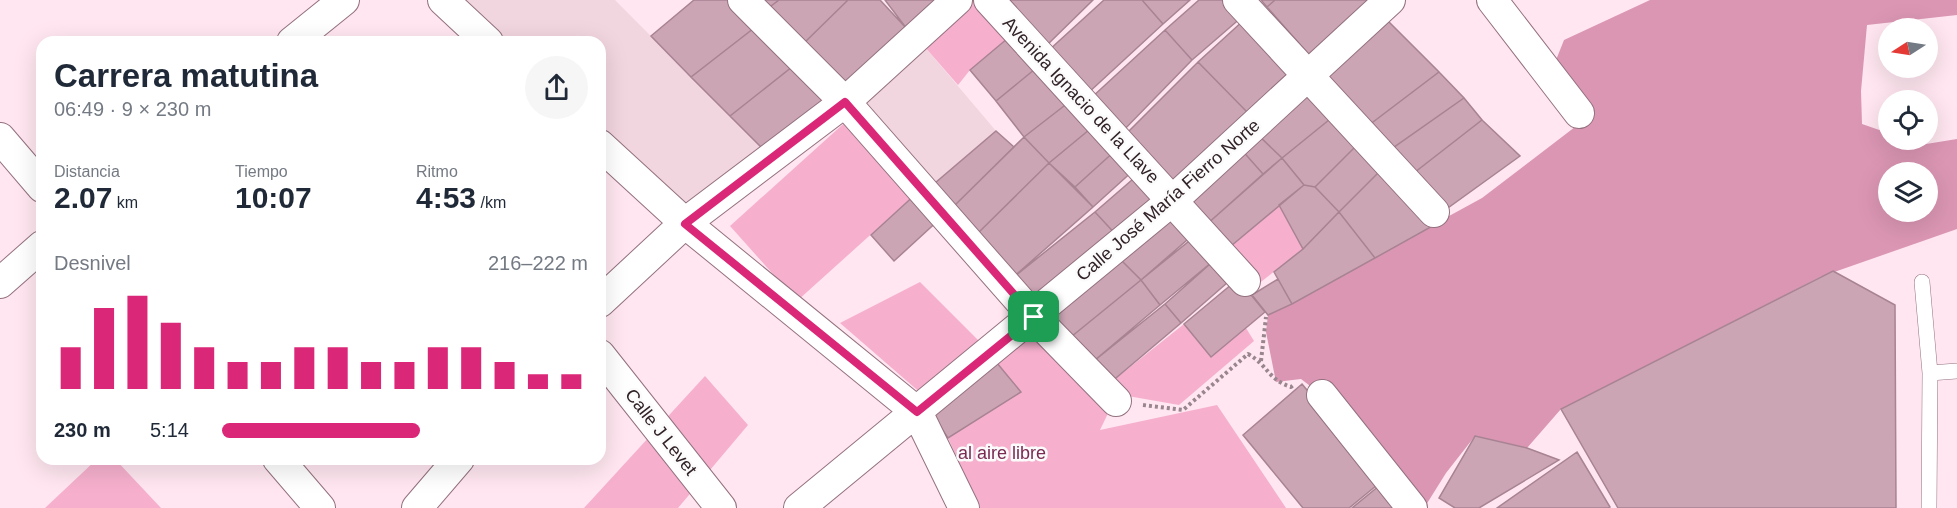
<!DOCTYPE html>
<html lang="es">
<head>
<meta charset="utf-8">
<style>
  body { margin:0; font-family:Helvetica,sans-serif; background:#f6f6f7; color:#1f2937; height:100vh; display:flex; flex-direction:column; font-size:22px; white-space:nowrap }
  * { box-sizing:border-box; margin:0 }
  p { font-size:20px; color:#747a83 }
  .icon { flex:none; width:33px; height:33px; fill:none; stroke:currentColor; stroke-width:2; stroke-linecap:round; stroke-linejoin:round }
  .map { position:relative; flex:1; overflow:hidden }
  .drawer { position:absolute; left:36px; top:36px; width:570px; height:429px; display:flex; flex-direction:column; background:#fff; border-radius:18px; box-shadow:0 6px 24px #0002 }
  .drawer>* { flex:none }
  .needle { width:39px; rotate:258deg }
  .buttons { position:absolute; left:1878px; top:18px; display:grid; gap:12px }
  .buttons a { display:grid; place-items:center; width:60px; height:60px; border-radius:50%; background:#fff; box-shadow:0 6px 24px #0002; font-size:30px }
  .pin { position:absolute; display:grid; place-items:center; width:51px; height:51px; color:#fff; margin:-26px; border-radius:12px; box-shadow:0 3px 9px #0006 }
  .round { display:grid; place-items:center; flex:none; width:63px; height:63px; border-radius:32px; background:#f6f6f7 }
  .overview { display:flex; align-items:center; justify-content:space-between; height:102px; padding:0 18px }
  h1 { font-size:33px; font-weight:700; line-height:45px }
  .figures { display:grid; grid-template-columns:repeat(3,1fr); gap:9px; height:102px; padding:6px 18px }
  .figures div { display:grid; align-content:center }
  .figures b { font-size:30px; font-weight:700 }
  .figures small { font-size:16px; font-weight:400 }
  .figures p { font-size:16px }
  .chart { height:168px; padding:12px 18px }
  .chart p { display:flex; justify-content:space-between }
  .chart svg { width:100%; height:108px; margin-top:6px; stroke:#db2777; stroke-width:6 }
  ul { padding:0 18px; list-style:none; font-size:20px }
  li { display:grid; grid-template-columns:96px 72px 1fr; align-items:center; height:45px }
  li i { height:15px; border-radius:8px; background:#db2777 }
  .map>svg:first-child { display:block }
  .built { fill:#f1d5df }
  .green { fill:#f6b0cd }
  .forest { fill:#db96b3; fill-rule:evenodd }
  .building { fill:#cca5b5; stroke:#a88392; stroke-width:1.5 }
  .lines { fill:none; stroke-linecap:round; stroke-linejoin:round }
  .lane-casing { stroke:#94717f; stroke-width:16 }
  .street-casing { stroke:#94717f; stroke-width:32 }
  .path { stroke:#99858d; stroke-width:4; stroke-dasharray:3 3; stroke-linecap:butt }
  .lane { stroke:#fff; stroke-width:15 }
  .street { stroke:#fff; stroke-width:30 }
  .route-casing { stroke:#fff; stroke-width:12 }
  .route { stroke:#db2777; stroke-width:8 }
  .labels { text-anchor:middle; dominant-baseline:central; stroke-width:5; stroke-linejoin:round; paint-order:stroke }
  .street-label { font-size:18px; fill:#312228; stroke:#fbfbfb }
  .park-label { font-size:18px; fill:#7b2b53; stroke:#fbfbfb }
</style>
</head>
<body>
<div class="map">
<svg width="1957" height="508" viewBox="0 0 1957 508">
  <rect width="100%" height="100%" fill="#ffe6f0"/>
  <path class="built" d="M458,0H615L764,150L688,213L600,132V42H503Z
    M924,46L996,131L928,189L856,103Z"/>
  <path class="green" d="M972,0H980L1014,33L970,70L958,85L924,46Z
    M851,117L918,192L797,301L730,226Z
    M1279,205L1303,249L1253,288L1225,251Z
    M920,282L980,342L923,395L840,323Z
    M1034,323L1112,405L1100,430L1217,405L1286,508H980L948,438L1020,392L992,357Z
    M1184,324L1211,357L1246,328L1254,341L1179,405L1122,395L1110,383Z
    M705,376L748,425L678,508H584Z
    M97,459H115L161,508H45Z"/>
  <path class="forest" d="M1650,0H1957V15L1867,25L1861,91L1862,124L1888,133V140H1906L1920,145L1957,139V229L1820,277L1561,409L1527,448L1475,436L1446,473L1426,505L1322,395L1301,379L1276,382L1266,332L1268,315L1482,198L1588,117L1554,65L1564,40ZM1888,172H1928V212H1888Z"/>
  <path class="building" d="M694,0H734L758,25L691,77L651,36Z
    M760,0H779L767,9Z
    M779,0H848L801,46L767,9Z
    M848,0H880L907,29L846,91L801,46Z
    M885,0H941L907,29Z
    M999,0H1093L1044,48Z
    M1104,0H1142L1163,24L1087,94L1048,51Z
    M1142,0H1190L1163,24Z
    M1199,0H1228L1243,16L1192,60L1165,30Z
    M1261,0H1275L1267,7Z
    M1275,0H1377L1312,58L1267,7Z
    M1386,19L1439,72L1369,125L1320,77Z
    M1244,20L1293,69L1248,113L1198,62Z
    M758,25L797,63L730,116L691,77Z
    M1165,30L1192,60L1121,133L1091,98Z
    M1014,33L1040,65L996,101L970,70Z
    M1198,62L1248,113L1174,187L1124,136Z
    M797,63L836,102L764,150L730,116Z
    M1040,65L1073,99L1024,137L996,101Z
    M1439,72L1464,98L1390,150L1369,125Z
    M1310,84L1340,111L1282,158L1256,133Z
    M1464,98L1482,120L1410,176L1390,150Z
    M1073,99L1095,125L1049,163L1024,137Z
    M1340,111L1360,142L1315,187L1304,185L1282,158Z
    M1482,120L1520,156L1445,210L1410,176Z
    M1095,125L1117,149L1075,187L1049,163Z
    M996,131L1014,147L950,210L928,189Z
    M1256,133L1282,158L1263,174L1240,148Z
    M1024,137L1049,163L975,236L950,210Z
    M1360,142L1384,167L1339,212L1315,187Z
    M1240,148L1263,174L1206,225L1183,199Z
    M1117,149L1135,169L1093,207L1075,187Z
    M1282,158L1304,185L1225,251L1206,225Z
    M1049,163L1093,207L1010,280L975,236Z
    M1384,167L1436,224L1375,258L1339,212Z
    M1140,173L1164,198L1119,238L1095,212Z
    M1304,185L1315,187L1339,212L1303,249L1279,205Z
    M918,192L942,217L894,261L871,235Z
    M1173,207L1194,234L1141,280L1116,255Z
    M1095,212L1119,238L1035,308L1010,280Z
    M1339,212L1375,258L1292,304L1274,272L1303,249Z
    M1199,233L1218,257L1160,305L1141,280Z
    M1116,255L1141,280L1066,341L1045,317Z
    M1218,257L1235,276L1181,323L1165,304Z
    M1833,271L1895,305L1896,508H1618L1561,409Z
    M1238,279L1265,312L1211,357L1184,324Z
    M1278,279L1292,304L1268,315L1252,295Z
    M1141,280L1160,305L1089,365L1066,341Z
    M1165,304L1181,323L1110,383L1089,365Z
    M992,357L1021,392L948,438L929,410Z
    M1302,384L1382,481L1349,508H1303L1243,435Z
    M1475,436L1527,448L1559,460L1479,508H1455L1439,498Z
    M1577,452L1610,507L1608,508H1497Z
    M1385,481L1407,508H1352Z"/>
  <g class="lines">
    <g class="lane-casing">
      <path id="lane" d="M1922,282L1930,373L1929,508
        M1930,373L1957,371"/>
    </g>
    <g class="street-casing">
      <path id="street" d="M443,0L488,42
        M743,0L845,102L1034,317L1116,401
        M989,0L1245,281
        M1238,0L1434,212
        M1492,0L1579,113
        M292,42L344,0
        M0,138L42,187
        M600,145L685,223L917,412L964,508
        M0,283L42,246
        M600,302L685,223L845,102L957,0
        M600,355L721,508
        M1322,395L1412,508
        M278,459L320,508
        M417,508L459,459
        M799,508L1173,200L1390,0"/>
    </g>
    <path class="path" d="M1261,361L1266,317
      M1143,405L1183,410L1248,354C1269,366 1267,379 1291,387L1295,384"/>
    <use href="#lane" class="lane"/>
    <use href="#street" class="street"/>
  </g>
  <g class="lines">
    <g class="route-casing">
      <path id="route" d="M845,102L1034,317L917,412L685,224Z"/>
    </g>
    <use href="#route" class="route"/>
  </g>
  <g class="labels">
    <g class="street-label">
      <text transform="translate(1081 100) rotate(47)">Avenida Ignacio de la Llave</text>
      <text transform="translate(1168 200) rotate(-41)">Calle José María Fierro Norte</text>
      <text transform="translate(661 432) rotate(52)">Calle J Levet</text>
    </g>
    <g class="park-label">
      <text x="1002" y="453">al aire libre</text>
    </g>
  </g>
</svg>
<div class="buttons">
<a><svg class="needle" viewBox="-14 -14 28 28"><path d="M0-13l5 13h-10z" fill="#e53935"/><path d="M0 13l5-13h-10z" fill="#747a83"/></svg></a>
<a><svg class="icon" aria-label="locate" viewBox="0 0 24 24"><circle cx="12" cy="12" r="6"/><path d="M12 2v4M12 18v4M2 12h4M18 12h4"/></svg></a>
<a><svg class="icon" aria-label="layers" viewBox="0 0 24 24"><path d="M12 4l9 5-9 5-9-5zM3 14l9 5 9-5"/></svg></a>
</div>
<div class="pin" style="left:1034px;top:317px;background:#1e9e55"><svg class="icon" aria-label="arrive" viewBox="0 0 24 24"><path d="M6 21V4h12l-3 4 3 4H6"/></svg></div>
<section class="drawer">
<div class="overview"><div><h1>Carrera matutina</h1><p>06:49 · 9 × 230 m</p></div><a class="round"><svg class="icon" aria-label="share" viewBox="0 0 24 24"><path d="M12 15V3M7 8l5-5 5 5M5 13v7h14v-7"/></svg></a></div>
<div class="figures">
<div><p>Distancia</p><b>2.07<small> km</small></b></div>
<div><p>Tiempo</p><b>10:07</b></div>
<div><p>Ritmo</p><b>4:53<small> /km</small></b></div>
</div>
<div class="chart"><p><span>Desnivel</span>216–222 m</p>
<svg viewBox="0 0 160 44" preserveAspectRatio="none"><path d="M5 44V27M15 44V11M25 44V6M35 44V17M45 44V27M55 44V33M65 44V33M75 44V27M85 44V27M95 44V33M105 44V33M115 44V27M125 44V27M135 44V33M145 44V38M155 44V38"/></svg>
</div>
<ul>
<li><b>230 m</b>5:14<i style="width:54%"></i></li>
</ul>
</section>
</div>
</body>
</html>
